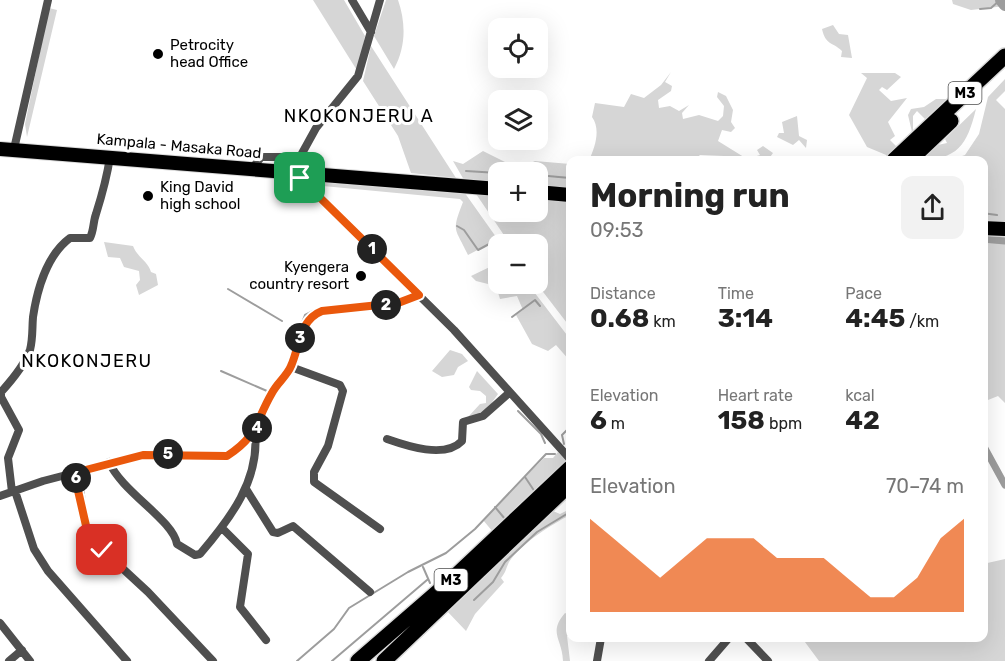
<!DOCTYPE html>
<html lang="en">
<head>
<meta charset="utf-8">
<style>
  body { margin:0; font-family:Rubik,sans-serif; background:#f2f2f2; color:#222; height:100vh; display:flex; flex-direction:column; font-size:22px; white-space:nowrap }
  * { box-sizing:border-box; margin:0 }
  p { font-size:20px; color:#767676 }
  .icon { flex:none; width:33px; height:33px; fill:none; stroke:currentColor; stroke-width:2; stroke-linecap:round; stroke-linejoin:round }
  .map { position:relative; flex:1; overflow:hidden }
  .side { position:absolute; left:566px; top:156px; width:422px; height:486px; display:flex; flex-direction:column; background:#fff; border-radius:12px; box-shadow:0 6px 24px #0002 }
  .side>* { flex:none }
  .fabs { position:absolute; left:488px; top:18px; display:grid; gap:12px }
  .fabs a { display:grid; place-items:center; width:60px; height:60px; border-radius:12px; background:#fff; box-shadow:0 6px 24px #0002; font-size:30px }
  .pin { position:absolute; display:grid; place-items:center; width:51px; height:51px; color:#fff; margin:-26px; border-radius:12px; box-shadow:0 3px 9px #0006 }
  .km { position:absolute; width:30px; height:30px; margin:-15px; border-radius:50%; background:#222; color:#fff; font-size:16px; line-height:30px; text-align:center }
  .round { display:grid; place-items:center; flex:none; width:63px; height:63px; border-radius:12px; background:#f2f2f2 }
  .head { display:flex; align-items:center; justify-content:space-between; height:102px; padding:0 24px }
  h1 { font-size:33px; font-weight:700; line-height:45px }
  .metrics { display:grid; grid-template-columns:repeat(3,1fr); gap:9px; height:102px; padding:6px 24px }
  .metrics div { display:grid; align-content:center }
  .metrics b { font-size:26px; font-weight:700 }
  .metrics small { font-size:16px; font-weight:400 }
  .metrics p { font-size:16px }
  .chart { height:168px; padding:12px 24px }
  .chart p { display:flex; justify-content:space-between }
  .chart svg { width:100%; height:108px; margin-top:6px; fill:#ea580c; opacity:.7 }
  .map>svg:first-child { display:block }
  .green { fill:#d6d6d6 }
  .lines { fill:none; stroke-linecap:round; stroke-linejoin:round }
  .stream { stroke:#9d9d9d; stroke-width:2 }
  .canal { stroke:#9d9d9d; stroke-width:7 }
  .river { stroke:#9d9d9d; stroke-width:12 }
  .trunk-casing { stroke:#dbdbdb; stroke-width:16 }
  .motorway-casing { stroke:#dbdbdb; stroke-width:18 }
  .minor { stroke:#4f4f4f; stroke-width:8 }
  .trunk { stroke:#000; stroke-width:14 }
  .motorway { stroke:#000; stroke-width:15 }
  .route-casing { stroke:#fff; stroke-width:12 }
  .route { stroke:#ea580c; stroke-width:8 }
  .poi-dot { fill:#000; stroke:#fff; stroke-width:2 }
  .labels { text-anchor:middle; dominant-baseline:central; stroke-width:6; stroke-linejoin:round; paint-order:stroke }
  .shield { fill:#fff; stroke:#4c4c4c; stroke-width:1.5 }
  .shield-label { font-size:14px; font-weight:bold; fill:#000 }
  .poi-label { font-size:15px; fill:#000; stroke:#fff; text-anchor:start }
  .street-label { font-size:15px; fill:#000; stroke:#fff }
  .quarter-label { font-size:18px; letter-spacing:1.5px; fill:#000; stroke:#fff }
</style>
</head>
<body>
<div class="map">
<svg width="1005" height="661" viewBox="0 0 1005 661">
  <rect width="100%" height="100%" fill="#fff"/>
  <path class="green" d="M313,0H344L365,36L358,72Z
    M386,0H398C406,23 406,47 394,69L374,36Z
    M952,0H1005V6L971,10L953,4Z
    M49,8L57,10L27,137L25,124Z
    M833,25L839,34L848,35L852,58L841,57L842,51C832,41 826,46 822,29Z
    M371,46L456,178L411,173L398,136L363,81Z
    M671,72L665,82L672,86L671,91L658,100L659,108L670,106L679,111L689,105L682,113L683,119L699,115L718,121L723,116L724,106L717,97L718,92L726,96L733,110L731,122L735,128L731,132L722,130L718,141L747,159L760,155L757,150L763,146L773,153L768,160H724V156L700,155L694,160H585H589C595,148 601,129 592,117L595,103L624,107L631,94L644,98L661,85Z
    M861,73H895L901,77L887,90L882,87L879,90L891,101L907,98L888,122L895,136L890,140L899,149L891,157L867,147L849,115L867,78Z
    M1005,79V91L996,100L1005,109V223L983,222L982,160H950L965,155L979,134L988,97Z
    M936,99H949L927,121L917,111L913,116V136L908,115L911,109L924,107Z
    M976,109C967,145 958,160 918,160L933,146L947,143L945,139Z
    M797,116L799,136L807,140L806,148L799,140L793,145L777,137L779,133H784L782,122Z
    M483,151L509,164L527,165L535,161L570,164V189L537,187V172H498V183L464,180L453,161L463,164Z
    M323,178L462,189L501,244H498V256L491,243L468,255C455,227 451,233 463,202L460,199L323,186Z
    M474,191L498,192V212H537V196L570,198V327L537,284V244H510Z
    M983,232L1005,234V403L998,396L983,402Z
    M104,242L133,246C137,257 148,261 151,272L156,274L158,285L139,295L136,285L140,280L139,271L124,267L120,258L108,257Z
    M498,263V284H528L570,339V361L556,345L548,351L532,344L516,315L523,310L517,296L500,299L496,286L476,281L471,276Z
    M450,350L462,354L468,361L458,367L454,375L442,377L432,371Z
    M477,371L498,394L483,415L468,417L480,404L486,403V396L480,391L471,390L469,387Z
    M558,452L567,462L493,532L483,520L544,458H553Z
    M570,509V515C551,525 521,543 509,562C506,568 506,572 501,578L504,582L475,614L466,631L446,610L553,511L560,514Z
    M1005,559V661H819L802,638H982L983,564Z
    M565,613L570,615V636H567L570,661H563C562,638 548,633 565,613Z"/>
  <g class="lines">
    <path class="stream" d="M980,9L991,8L1000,0
      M466,171L498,173
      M537,175L570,178
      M982,213L997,215
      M457,226L464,230L478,250L491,243
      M228,289L282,321
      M512,317L535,300L540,306
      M297,335L305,315L321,307
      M221,371L267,391
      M518,411L541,434L545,443
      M564,444L562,435L570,427
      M525,477L535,492
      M495,507L505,519
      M423,567L430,583
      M474,600L493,582L505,562L537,532L570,512
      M297,661L334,629L349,608L408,572L446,553L475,529L546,454H555
      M332,661L427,580"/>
    <path class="canal" d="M982,239L1005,241
      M982,443L1005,485"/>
    <path class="river" d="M1001,0L1005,5"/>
    <g class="trunk-casing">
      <path id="trunk" d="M0,149L498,189
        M537,192L570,195
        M982,228L1005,229"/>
    </g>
    <g class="motorway-casing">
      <path id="motorway" d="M894,160L1005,56
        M910,160L951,121
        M358,661L449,582L570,468
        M384,661L570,484"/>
    </g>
    <path class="minor" d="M352,0L371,32
      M14,149L48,0
      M252,169L261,157H300L316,128L358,76L380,0
      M294,172L454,330L570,459
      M291,367L340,385L343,391L328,446L314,472V482L380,529
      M387,439C407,446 445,459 462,441L463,422L483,416L509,393
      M109,462C122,492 173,520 177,544L195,555L200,554C230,519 260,480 255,432
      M74,473L81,494L82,515L95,543L148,592L213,661
      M246,489L273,532L278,533L293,526L370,592
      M15,491L34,549L48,571L127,661
      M12,492L8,458L19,430L1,397V392C12,380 24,366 30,350C33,338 32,329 33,317C37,290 47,255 70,238H90C94,230 93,222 96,214C102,195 107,177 110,157
      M0,496L43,481L143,455L227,456C259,435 255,421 272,393C277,383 287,376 291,366C300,346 299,320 322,311L398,303L419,295
      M223,529L248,554L240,607L266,640
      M0,623L30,661
      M746,638L768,661
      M9,661L22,650
      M597,661L601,638
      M709,661L729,638"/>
    <use href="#trunk" class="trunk"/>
    <use href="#motorway" class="motorway"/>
  </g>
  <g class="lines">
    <g class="route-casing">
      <path id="route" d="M102,550L87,530L74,473L143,455L227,456C259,435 255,422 272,393C277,383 287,376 291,366C300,346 299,320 322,311L398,303L419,295L300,178"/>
    </g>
    <use href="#route" class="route"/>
  </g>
  <g class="poi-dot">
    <circle cx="158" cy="54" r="6"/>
    <circle cx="148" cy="196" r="6"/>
    <circle cx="361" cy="276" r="6"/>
  </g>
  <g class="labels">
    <g class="shield">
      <rect x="948.5" y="82" width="33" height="22" rx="4.5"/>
      <rect x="434.5" y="569" width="33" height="22" rx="4.5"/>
    </g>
    <g class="shield-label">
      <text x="965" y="93">M3</text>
      <text x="451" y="580">M3</text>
    </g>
    <g class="poi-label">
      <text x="170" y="45">Petrocity<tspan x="170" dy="17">head Office</tspan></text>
      <text x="160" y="187">King David<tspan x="160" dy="17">high school</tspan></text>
      <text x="349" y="267" text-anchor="end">Kyengera<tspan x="349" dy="17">country resort</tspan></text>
    </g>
    <g class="street-label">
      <text transform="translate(179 146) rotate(5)">Kampala - Masaka Road</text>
    </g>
    <g class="quarter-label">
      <text x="359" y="116">NKOKONJERU A</text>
      <text x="87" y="361">NKOKONJERU</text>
    </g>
  </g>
</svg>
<div class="fabs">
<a><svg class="icon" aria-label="locate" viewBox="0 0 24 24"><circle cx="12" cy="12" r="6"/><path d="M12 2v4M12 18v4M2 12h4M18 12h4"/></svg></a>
<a><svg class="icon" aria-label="layers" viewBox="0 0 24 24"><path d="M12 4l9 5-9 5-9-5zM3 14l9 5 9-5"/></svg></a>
<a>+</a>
<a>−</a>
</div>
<div class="pin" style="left:300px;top:178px;background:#1e9e55"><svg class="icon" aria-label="arrive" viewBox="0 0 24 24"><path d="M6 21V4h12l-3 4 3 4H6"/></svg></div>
<div class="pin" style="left:102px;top:550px;background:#d93025"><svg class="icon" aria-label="check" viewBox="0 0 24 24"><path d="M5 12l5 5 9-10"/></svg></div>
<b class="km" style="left:372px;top:249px">1</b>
<b class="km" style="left:386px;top:305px">2</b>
<b class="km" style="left:300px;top:338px">3</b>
<b class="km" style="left:257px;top:428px">4</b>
<b class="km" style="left:168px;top:454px">5</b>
<b class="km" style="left:76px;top:478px">6</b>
<section class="side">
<div class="head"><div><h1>Morning run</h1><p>09:53</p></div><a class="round"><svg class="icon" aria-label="share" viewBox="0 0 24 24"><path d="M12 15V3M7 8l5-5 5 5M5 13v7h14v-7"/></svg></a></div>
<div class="metrics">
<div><p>Distance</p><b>0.68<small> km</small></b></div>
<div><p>Time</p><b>3:14</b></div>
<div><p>Pace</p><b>4:45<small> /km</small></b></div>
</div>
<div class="metrics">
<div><p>Elevation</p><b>6<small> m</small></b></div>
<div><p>Heart rate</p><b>158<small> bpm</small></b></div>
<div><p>kcal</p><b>42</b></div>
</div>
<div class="chart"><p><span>Elevation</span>70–74 m</p>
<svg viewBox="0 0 160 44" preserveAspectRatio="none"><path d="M0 44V6L10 14L20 22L30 30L40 22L50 14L60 14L70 14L80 22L90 22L100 22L110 30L120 38L130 38L140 30L150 14L160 6V44z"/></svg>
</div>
</section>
</div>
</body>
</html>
